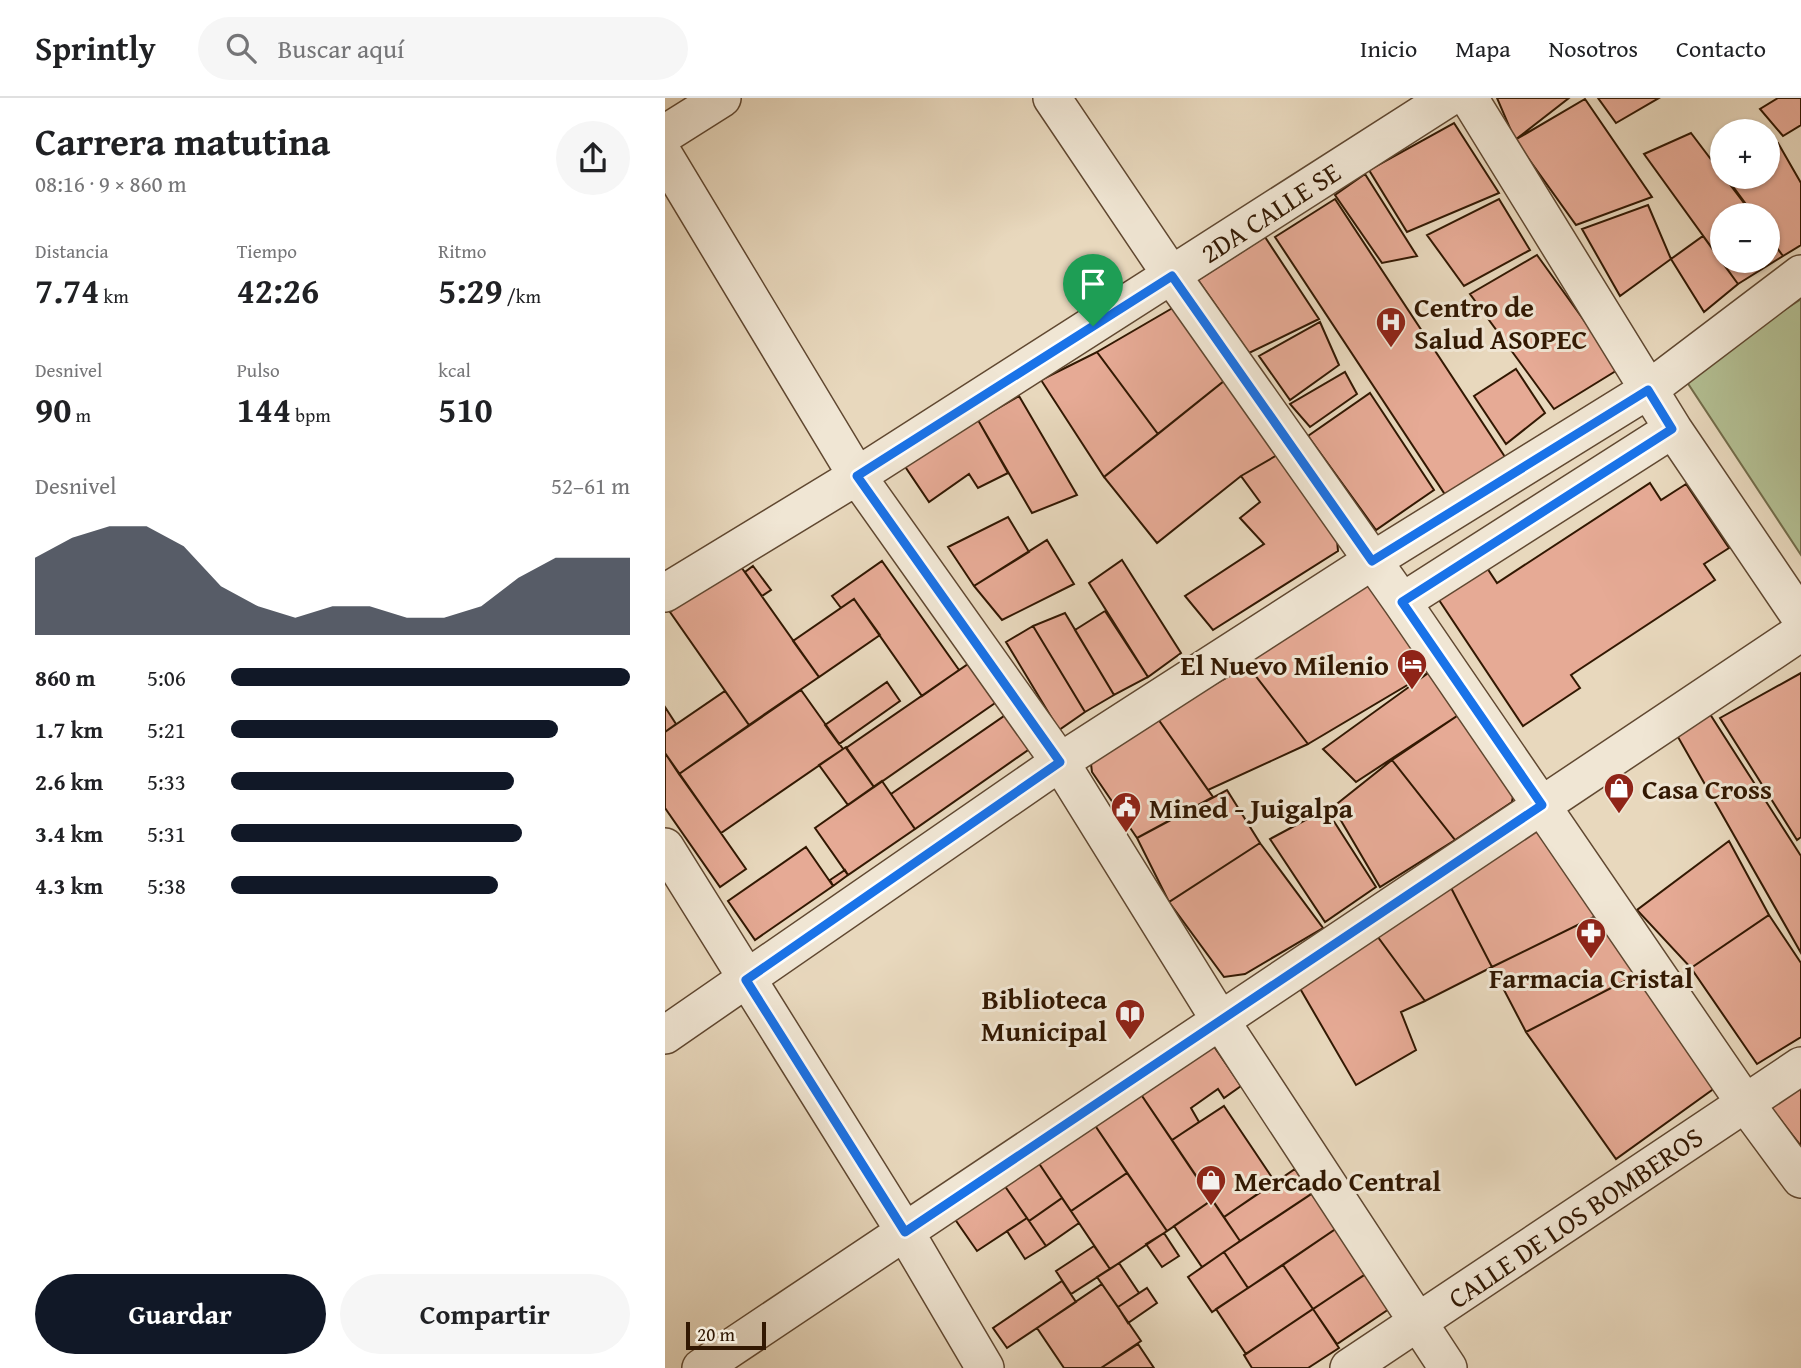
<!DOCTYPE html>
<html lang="es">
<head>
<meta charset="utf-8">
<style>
  body { margin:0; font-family:"Gentium Book Plus",serif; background:#f6f6f6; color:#202124; height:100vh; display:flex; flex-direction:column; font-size:26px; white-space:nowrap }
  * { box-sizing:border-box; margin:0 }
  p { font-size:23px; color:#757577 }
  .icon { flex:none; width:38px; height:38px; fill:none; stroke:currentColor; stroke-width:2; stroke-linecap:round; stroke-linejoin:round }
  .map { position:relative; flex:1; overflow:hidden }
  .sheet { display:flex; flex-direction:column; background:#fff; width:665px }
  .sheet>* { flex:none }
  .buttons { position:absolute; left:1045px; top:21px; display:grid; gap:14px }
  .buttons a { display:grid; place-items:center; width:70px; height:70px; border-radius:50%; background:#fff; box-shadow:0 2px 5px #0004; font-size:35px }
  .scale { position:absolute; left:21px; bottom:18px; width:80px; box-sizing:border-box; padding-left:7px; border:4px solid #321802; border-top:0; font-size:19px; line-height:24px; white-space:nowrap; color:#321802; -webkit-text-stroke:5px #f0e6d4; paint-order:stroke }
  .pin { position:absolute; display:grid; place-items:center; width:60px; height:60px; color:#fff; margin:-72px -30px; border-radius:50% 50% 50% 0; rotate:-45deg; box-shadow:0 0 7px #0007 }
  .pin .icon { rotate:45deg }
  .round { display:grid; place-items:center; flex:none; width:74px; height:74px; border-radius:37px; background:#f6f6f6 }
  .summary { display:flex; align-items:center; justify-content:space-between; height:119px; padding:0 35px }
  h1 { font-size:38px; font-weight:700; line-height:52px }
  .stats { display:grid; grid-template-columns:repeat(3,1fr); gap:10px; height:119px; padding:7px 35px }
  .stats div { display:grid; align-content:center }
  .stats b { font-size:35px; font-weight:700 }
  .stats small { font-size:19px; font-weight:400 }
  .stats p { font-size:19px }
  .chart { height:196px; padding:14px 35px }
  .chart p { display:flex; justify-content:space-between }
  .chart svg { width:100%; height:126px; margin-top:7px; fill:#111827; opacity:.7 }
  .button { display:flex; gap:14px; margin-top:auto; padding:14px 35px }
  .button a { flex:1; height:80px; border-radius:42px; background:#111827; color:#fff; font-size:28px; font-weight:700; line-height:80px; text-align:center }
  .button a+a { background:#f6f6f6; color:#202124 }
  ul { padding:0 35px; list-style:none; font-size:23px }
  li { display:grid; grid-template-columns:112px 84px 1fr; align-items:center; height:52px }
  li i { height:18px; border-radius:9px; background:#111827 }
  header { display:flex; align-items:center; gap:42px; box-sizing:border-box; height:98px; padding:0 35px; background:#fff; border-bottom:2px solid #e0e0e0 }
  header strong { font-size:33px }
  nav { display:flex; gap:38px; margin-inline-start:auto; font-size:24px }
  .search { width:490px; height:63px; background:#f6f6f6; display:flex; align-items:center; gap:18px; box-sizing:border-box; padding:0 24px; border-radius:38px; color:#757577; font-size:26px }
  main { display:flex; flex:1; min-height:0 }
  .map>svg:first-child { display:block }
  .green { fill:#b3bf93; stroke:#726c4a; stroke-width:2 }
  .building { fill:#e6aa95; stroke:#321802; stroke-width:2 }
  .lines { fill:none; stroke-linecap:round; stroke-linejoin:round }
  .minor-casing { stroke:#604831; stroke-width:40 }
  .minor { stroke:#f0e6d4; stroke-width:37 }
  .route-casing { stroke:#fff; stroke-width:14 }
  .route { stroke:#1a73e8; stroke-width:9 }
  .labels { text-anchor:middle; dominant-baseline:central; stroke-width:6; stroke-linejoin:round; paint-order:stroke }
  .street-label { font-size:28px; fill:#321802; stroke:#f0e6d4 }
  .poi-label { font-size:28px; font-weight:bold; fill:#321802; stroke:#f0e6d4; text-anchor:start }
</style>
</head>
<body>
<header>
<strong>Sprintly</strong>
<div class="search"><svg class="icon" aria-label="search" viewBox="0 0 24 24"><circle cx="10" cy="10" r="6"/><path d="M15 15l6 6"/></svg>Buscar aquí</div>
<nav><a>Inicio</a><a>Mapa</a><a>Nosotros</a><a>Contacto</a></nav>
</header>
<main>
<section class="sheet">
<div class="summary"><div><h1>Carrera matutina</h1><p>08:16 · 9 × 860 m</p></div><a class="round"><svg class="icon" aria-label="share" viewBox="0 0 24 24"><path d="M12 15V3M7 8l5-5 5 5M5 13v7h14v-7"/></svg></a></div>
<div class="stats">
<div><p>Distancia</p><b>7.74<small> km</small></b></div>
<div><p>Tiempo</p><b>42:26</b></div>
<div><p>Ritmo</p><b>5:29<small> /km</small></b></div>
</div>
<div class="stats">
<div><p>Desnivel</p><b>90<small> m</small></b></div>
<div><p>Pulso</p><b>144<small> bpm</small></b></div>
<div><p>kcal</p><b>510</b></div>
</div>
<div class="chart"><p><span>Desnivel</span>52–61 m</p>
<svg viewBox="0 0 160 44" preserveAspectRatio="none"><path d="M0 44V17L10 10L20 6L30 6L40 13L50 27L60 34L70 38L80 34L90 34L100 38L110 38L120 34L130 24L140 17L150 17L160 17V44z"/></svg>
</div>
<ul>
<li><b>860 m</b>5:06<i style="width:100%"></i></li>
<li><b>1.7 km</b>5:21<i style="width:82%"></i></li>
<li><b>2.6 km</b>5:33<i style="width:71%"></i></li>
<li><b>3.4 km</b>5:31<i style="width:73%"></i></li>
<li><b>4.3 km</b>5:38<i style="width:67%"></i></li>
</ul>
<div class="button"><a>Guardar</a><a>Compartir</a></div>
</section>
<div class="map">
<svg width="1136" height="1270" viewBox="0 0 1136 1270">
  <rect width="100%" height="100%" fill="#e8d8bd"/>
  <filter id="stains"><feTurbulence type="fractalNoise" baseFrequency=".00286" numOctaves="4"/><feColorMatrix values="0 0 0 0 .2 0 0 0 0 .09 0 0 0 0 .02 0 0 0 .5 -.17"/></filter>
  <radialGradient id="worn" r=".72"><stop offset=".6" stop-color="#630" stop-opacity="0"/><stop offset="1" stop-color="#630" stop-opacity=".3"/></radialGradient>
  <path class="green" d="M1136,201V457L1018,278Z"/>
  <path class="building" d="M832,0H904L850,42Z
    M933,0H994L951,25Z
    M1113,0H1136V27L1118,38L1095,11Z
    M920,1L987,99L911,127L850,42Z
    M789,25L834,95L742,134L704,72Z
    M1026,35L1088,117H1057V163H1102V137L1118,158L1073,186L979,56Z
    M1113,45L1136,85V147L1118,158L1102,136V117H1089L1061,79H1102V51Z
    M700,76L752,158L717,165L670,97Z
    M670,101L842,362L783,401L610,139Z
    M834,101L865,152L799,188L762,137Z
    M983,107L1006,161L955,198L917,131Z
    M1038,138L1073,186L1039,214L1006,161Z
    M600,139L654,221L584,255L533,182Z
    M872,157L954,271L889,311L805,196Z
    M511,208L559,283L493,336L432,254Z
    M655,224L674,267L625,302L594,258Z
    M432,254L493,336L439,379L376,282Z
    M851,271L880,315L841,346L809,298Z
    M680,274L692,296L645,329L625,306Z
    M559,283L614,356L576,378L492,445L439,379Z
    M705,295L769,392L711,432L643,338Z
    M354,298L412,397L367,415L313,322Z
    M313,322L343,375L313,390L304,376L264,404L239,367Z
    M614,356L672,442L673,453L548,532L520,498L599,446L575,420L595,404L576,378Z
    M985,385L996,402L1021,386L1064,450L1039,466L1050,482L906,577L915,590L858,628L774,502L822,470L832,485Z
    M343,419L364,454L309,488L283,449Z
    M382,442L409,486L337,522L309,488Z
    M457,462L516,555L483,579L424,485Z
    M217,463L294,572L257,598L189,501L176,510L167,498Z
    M74,466L154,579L84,627L5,514Z
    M88,468L106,492L97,498L80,474Z
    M706,482L766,573L643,646L583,568L580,559Z
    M189,501L215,537L154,579L128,543Z
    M440,513L483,579L449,597L410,532Z
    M400,515L449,597L420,614L368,528Z
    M368,528L420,614L394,632L341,544Z
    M306,564L333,603L209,689L181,650Z
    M583,568L643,646L543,692L491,618Z
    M766,573L798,614L691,684L658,651Z
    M1136,575V739L1132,742L1055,620Z
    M222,584L235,603L174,646L160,627Z
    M136,592L178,651L56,735L14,676Z
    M60,593L84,627L14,676L0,655V634Z
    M0,609L11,626L0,634Z
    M1043,613L1136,758V855L1009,632Z
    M798,614L850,687L847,704L790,742L727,662Z
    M342,616L366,650L250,731L226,696Z
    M491,618L548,699L472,740L427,674L425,658Z
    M181,649L209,689L183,707L154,667Z
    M0,655L81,771L55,789L0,710Z
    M727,662L790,742L715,789L668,709Z
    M217,683L250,731L183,777L150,730Z
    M562,692L595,745L504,804L472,740Z
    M661,711L711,789L660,824L605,741Z
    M876,725L937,815L827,869L782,782Z
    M1064,743L1104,817L1026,870L972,812Z
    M595,745L658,830L580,876L559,879L504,804Z
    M141,749L168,788L90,842L63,803Z
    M180,772L183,777L168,788L165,782Z
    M782,782L827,869L760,903L707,831Z
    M937,815L977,874L861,934L827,869Z
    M1104,817L1136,865V939L1092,966L1026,870Z
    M707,831L760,903L736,914L751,952L691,987L633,887Z
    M977,874L1054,987L951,1061L861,934Z
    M546,944L576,988L559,1000L553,991L526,1010L534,1024L507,1042L473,992Z
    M1136,982V1048L1107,1011L1108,1000Z
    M473,992L547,1102L502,1133L427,1023Z
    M559,1008L610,1084L559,1119L507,1042Z
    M427,1023L462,1075L406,1113L371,1061Z
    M371,1061L397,1100L364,1123L337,1084Z
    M630,1071L646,1096L575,1143L559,1119Z
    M462,1075L502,1133L445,1171L406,1113Z
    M337,1084L362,1120L312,1153L287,1117Z
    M651,1093L675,1128L583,1190L559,1154Z
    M397,1100L414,1125L381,1148L364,1123Z
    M547,1102L575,1143L537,1169L509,1128Z
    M362,1120L381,1148L360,1161L342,1133Z
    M675,1128L705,1173L648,1211L618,1167Z
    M499,1135L514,1158L497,1169L481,1146Z
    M429,1148L445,1171L406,1196L391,1173Z
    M559,1154L583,1190L547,1214L523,1179Z
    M454,1165L474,1195L453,1209L432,1179Z
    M618,1167L648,1211L581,1256L551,1211Z
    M704,1174L727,1209L672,1246L648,1211Z
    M397,1183L411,1204L342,1250L328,1230Z
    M437,1186L476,1243L436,1270H399L372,1230Z
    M482,1190L492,1205L463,1225L453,1209Z
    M648,1211L674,1250L643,1270H587L579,1257Z
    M473,1246L489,1270H436Z"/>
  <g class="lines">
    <g class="minor-casing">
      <path id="minor" d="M387,0L507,178L737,504L1080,1005L1136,1081
        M0,36L57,0
        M0,59L192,378L395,664L555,922L783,1270
        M1008,331L1136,520
        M0,495L192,378L783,0
        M737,504L1008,331L804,0
        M0,749L240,1134L320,1270
        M0,937L395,664L707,463L983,292L1136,176
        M36,1270L1136,534
        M684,1270L1136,968"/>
    </g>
    <use href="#minor" class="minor"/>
  </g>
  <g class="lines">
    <g class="route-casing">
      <path id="route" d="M507,178L707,463L983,292L1007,331L737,504L877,707L240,1134L81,882L395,664L192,378Z"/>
    </g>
    <use href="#route" class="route"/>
  </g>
  <defs>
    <g id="hospital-pin" transform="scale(1.575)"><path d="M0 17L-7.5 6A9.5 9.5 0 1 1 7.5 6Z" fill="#8f2418" stroke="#f0e6d4"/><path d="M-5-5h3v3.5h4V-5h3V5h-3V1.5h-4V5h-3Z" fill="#fff"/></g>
    <g id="hotel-pin" transform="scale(1.575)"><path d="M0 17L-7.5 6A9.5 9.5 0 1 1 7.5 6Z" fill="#8f2418" stroke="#f0e6d4"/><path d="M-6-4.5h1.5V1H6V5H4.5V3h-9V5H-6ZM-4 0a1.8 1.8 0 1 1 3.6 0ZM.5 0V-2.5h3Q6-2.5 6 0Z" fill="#fff"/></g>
    <g id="shop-pin" transform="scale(1.575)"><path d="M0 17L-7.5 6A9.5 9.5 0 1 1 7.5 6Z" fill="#8f2418" stroke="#f0e6d4"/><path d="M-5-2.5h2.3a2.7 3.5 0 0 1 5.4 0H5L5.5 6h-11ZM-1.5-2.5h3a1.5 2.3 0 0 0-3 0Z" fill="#fff"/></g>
    <g id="civic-pin" transform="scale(1.575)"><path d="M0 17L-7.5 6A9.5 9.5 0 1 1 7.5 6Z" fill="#8f2418" stroke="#f0e6d4"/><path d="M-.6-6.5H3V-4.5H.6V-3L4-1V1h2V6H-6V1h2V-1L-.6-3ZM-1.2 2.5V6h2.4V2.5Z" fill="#fff"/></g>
    <g id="pharmacy-pin" transform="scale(1.575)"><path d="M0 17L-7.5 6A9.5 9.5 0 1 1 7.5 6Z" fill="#8f2418" stroke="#f0e6d4"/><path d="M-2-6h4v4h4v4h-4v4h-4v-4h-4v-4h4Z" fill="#fff"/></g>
    <g id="library-pin" transform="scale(1.575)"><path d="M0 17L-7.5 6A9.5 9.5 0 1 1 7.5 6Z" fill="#8f2418" stroke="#f0e6d4"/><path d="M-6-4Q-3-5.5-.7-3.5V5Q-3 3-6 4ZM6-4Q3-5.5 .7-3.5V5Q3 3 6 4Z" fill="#fff"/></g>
  </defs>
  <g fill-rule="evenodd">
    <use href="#hospital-pin" x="726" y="224"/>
    <use href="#hotel-pin" x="747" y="566"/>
    <use href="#shop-pin" x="954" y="690"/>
    <use href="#civic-pin" x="461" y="709"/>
    <use href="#pharmacy-pin" x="926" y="835"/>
    <use href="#library-pin" x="465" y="916"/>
    <use href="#shop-pin" x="546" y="1082"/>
  </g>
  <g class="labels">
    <g class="street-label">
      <text transform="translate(605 114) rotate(-33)">2DA CALLE SE</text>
      <text transform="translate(910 1119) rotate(-34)">CALLE DE LOS BOMBEROS</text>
    </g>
    <g class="poi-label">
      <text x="749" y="208">Centro de<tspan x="749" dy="32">Salud ASOPEC</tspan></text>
      <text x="724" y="566" text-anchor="end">El Nuevo Milenio</text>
      <text x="977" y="690">Casa Cross</text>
      <text x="484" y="709">Mined - Juigalpa</text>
      <text x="926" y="879" text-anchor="middle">Farmacia Cristal</text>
      <text x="442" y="900" text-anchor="end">Biblioteca<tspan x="442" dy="32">Municipal</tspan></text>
      <text x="569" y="1082">Mercado Central</text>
    </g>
  </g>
  <rect width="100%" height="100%" filter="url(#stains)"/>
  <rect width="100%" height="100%" fill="url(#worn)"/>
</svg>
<div class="buttons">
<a>+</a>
<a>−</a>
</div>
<div class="scale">20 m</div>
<div class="pin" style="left:428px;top:228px;background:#1e9e55"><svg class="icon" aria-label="arrive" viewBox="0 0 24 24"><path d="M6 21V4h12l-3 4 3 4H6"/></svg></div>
</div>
</main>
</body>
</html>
